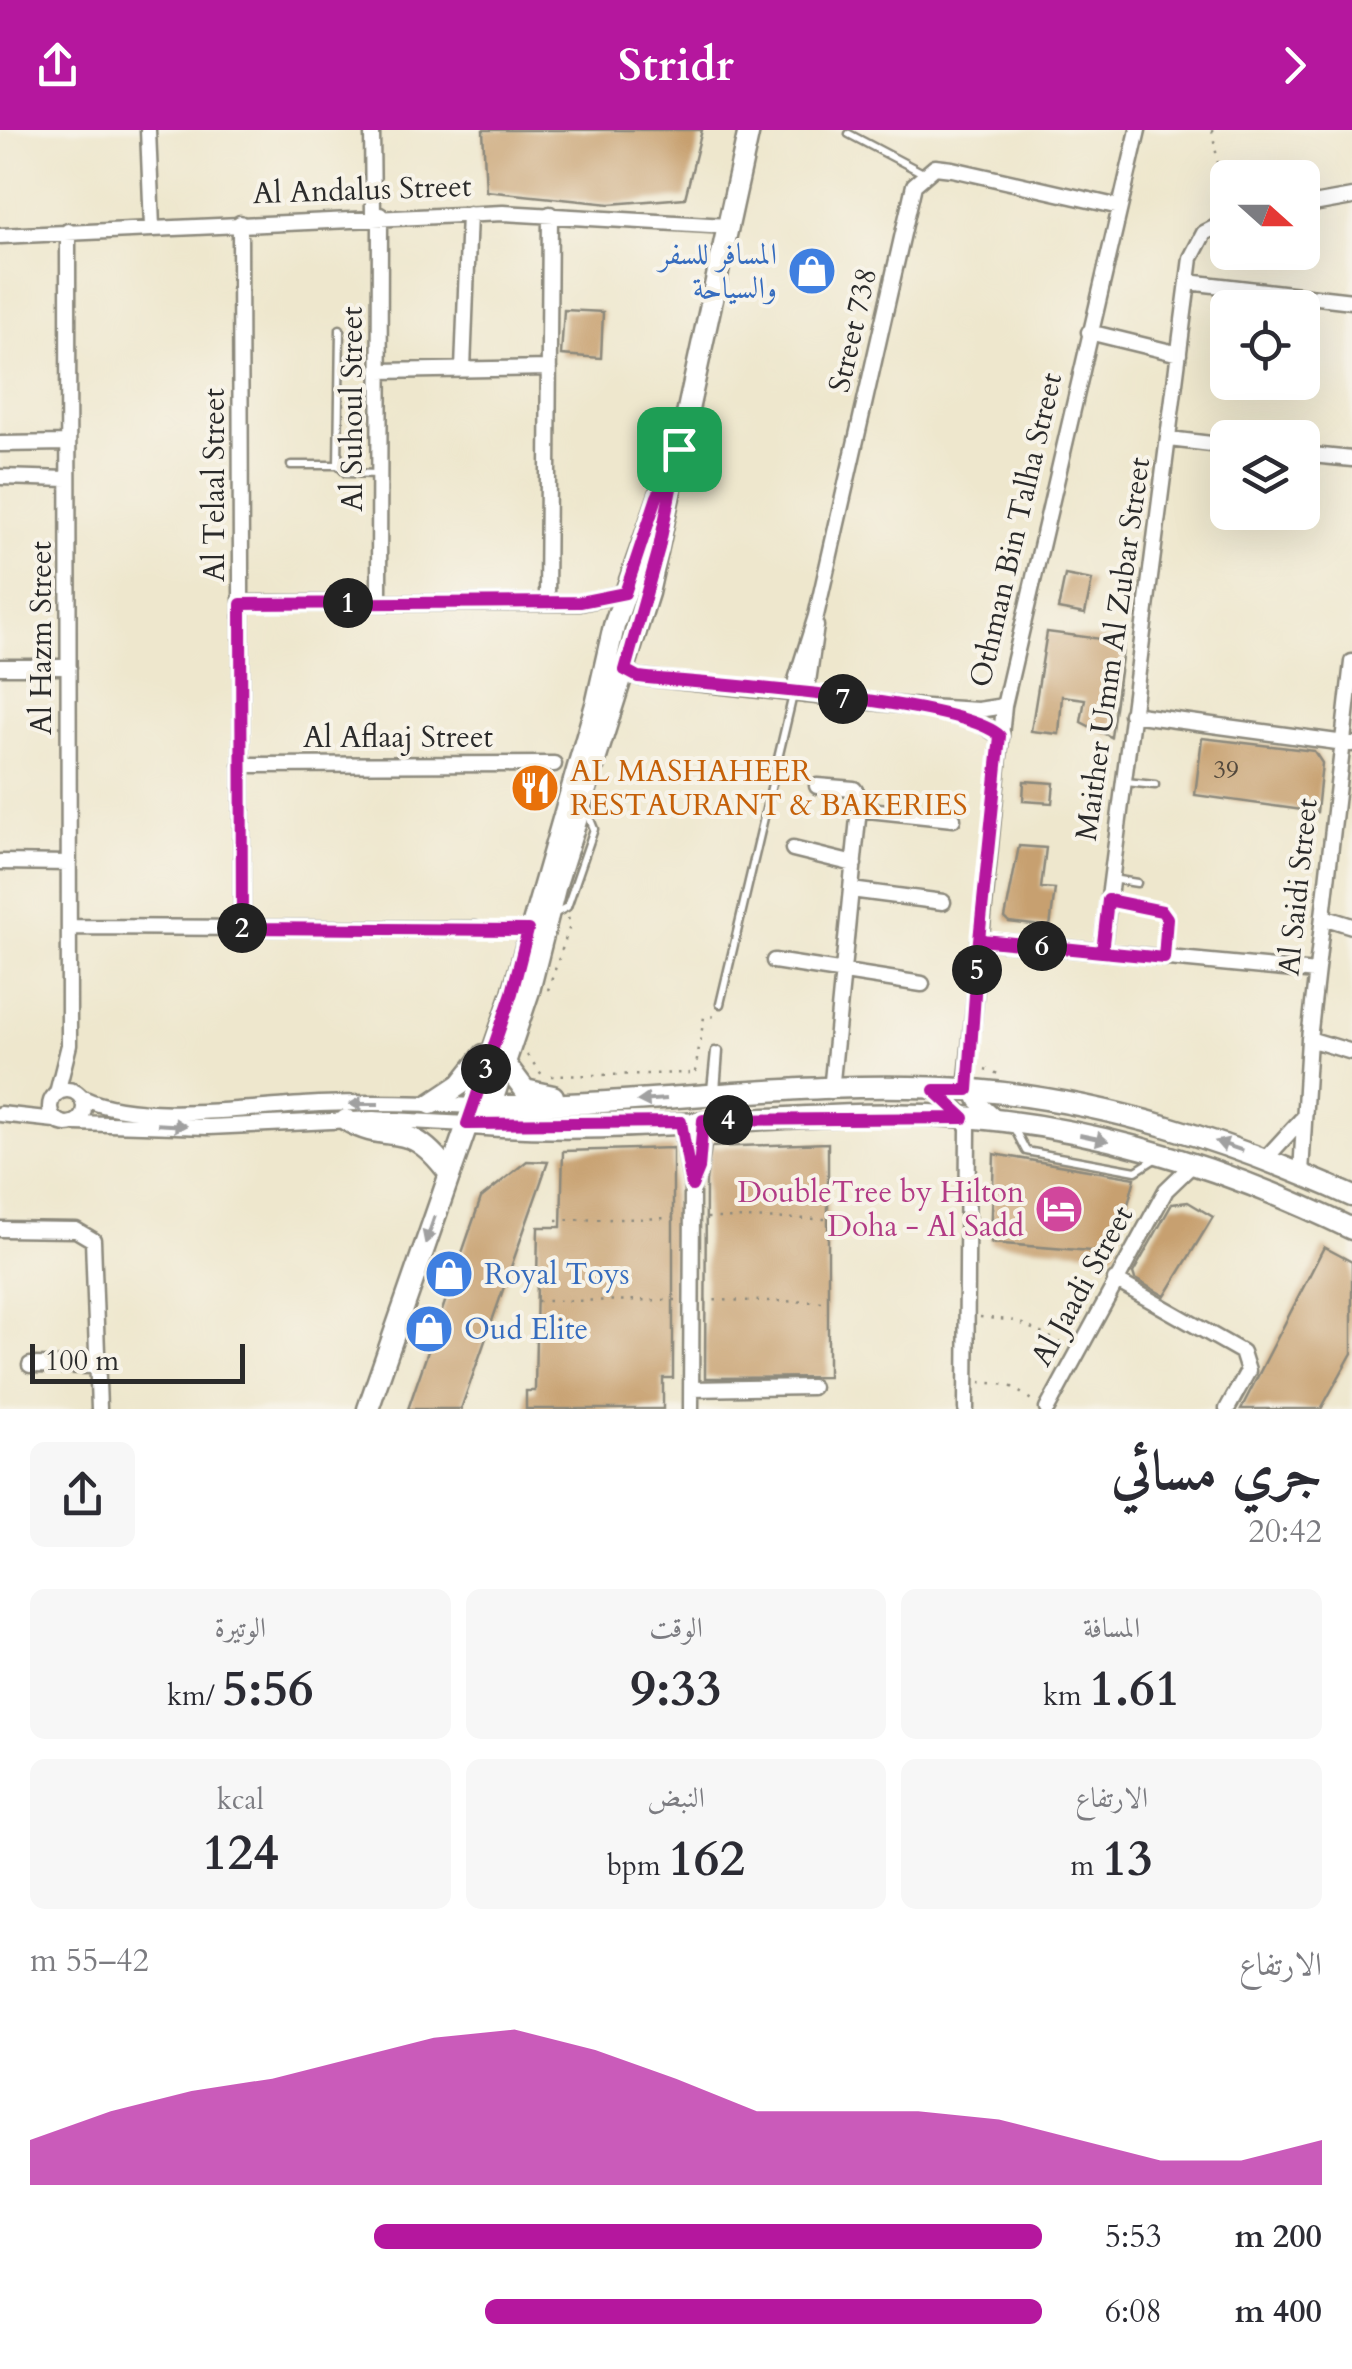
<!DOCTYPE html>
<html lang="ar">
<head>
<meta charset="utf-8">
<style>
  body { margin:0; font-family:Cardo,Amiri,serif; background:#f7f7f7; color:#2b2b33; direction:rtl; height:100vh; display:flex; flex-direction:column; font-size:38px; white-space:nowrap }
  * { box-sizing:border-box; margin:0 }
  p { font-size:32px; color:#7c7c81 }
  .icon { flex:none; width:55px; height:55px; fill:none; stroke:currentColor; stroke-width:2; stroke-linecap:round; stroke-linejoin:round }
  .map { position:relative; height:1279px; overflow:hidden; direction:ltr }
  .sheet { display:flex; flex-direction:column; background:#fff; flex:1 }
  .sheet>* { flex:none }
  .needle { width:65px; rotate:111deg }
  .controls { position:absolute; left:1210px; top:30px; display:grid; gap:20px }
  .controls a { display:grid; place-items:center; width:110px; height:110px; border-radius:15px; background:#fff; box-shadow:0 10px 40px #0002; font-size:50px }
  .scale { position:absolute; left:30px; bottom:25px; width:215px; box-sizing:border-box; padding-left:10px; border:5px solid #2b2b2b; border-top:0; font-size:28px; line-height:35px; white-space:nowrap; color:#2b2b2b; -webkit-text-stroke:8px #f7f3e8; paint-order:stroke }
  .pin { position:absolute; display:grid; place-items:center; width:85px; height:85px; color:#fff; margin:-42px; border-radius:20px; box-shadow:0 5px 15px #0006 }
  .km { position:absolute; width:50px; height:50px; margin:-25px; border-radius:50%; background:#222; color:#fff; font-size:28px; line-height:50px; text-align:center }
  .round { display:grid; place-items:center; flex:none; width:105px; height:105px; border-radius:15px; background:#f7f7f7 }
  .summary { display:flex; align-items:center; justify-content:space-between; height:170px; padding:0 30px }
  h1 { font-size:55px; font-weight:700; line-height:75px }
  .figures { display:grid; grid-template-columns:repeat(3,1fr); gap:15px; height:170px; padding:10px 30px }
  .figures div { display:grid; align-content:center; border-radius:15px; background:#f7f7f7; text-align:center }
  .figures b { font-size:50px; font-weight:700 }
  .figures small { font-size:28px; font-weight:400 }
  .figures p { font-size:28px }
  .chart { height:280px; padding:20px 30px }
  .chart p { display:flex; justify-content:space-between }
  .chart svg { width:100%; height:180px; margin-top:10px; fill:#b5179e; opacity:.7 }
  ul { padding:0 30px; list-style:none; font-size:32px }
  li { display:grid; grid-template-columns:160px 120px 1fr; align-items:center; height:75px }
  li i { height:25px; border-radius:12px; background:#b5179e }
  header { display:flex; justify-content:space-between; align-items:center; height:130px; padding:0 30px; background:#b5179e; color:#fff; font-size:45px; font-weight:700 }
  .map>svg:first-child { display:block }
  .building { fill:#c7a06f }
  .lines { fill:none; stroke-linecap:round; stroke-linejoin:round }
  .lane-casing { stroke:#8c897c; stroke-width:11 }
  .street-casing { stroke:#8c897c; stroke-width:19 }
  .secondary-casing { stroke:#8c897c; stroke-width:25 }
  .path { stroke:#8c897c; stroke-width:2.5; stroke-dasharray:2.5 8; stroke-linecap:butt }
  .lane { stroke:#fff; stroke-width:6 }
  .street { stroke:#fff; stroke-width:14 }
  .secondary { stroke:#fff; stroke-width:20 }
  .oneway { fill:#a0a0a0 }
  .route-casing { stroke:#fff; stroke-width:20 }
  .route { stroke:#b5179e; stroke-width:12 }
  .labels { text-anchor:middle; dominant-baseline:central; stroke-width:8; stroke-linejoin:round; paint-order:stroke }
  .number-label { font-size:25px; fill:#52483c }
  .street-label { font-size:30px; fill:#2b2b2b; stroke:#f7f3e8 }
  .shop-label { font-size:30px; fill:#366cbe; stroke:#f7f3e8; text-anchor:start }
  .food-label { font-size:30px; fill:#c56008; stroke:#f7f3e8; text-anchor:start }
  .hotel-label { font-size:30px; fill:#b23c85; stroke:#f7f3e8; text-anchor:end }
</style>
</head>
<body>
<header><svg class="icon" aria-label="forward" viewBox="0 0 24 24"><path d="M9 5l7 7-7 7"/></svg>Stridr<svg class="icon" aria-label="share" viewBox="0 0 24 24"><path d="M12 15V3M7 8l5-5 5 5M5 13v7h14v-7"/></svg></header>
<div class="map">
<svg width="1352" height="1279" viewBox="0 0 1352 1279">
  <rect width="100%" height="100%" fill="#f7f3e8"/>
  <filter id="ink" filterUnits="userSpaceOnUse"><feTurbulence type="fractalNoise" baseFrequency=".01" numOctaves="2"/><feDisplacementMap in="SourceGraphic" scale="20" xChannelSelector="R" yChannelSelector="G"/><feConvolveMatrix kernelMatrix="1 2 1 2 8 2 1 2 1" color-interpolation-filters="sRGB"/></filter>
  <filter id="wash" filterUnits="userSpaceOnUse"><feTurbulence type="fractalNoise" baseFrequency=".0048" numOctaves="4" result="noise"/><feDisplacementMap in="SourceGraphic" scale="40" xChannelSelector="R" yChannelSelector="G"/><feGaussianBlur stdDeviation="2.25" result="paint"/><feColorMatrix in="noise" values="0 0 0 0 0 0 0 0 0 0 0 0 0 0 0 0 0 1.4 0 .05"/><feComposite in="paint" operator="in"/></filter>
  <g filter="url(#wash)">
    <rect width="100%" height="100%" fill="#eee7cd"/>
    <g id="blocks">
      <path class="building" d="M483,0H702L685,68L610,74L486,61Z
        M564,180L603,182L601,228L561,225Z
        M1065,445L1092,450L1085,484L1058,479Z
        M1047,502L1124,512L1111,607L1081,592L1085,569L1062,566L1059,604L1031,601Z
        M1202,608L1314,621L1322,633L1317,682L1195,665Z
        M1024,651L1054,653L1052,673L1023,671Z
        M1019,716L1046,718L1041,758L1055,759L1050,797L1009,792L1005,788Z
        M828,1013V1247L705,1248L706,1051L711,1017Z
        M673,1018V1248H663V1279H526V1261H535L538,1097H561L563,1021Z
        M994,1024L1135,1048L1115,1123L991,1113Z
        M527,1031L548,1032L461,1279H408L481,1068Z
        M1188,1072L1213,1087L1165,1166L1135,1149L1133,1143L1172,1074Z
        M1324,1117L1352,1132V1223L1321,1279H1241Z"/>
    </g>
  </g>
  <g filter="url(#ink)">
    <use href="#blocks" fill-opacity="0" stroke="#8c897c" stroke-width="2.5"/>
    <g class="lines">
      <g class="lane-casing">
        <path id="lane" d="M849,4L923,43
          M340,199L338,335L346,343L378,344
          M291,335H338
          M1126,652L1155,655
          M1112,749L1137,753
          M1109,770L1166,783L1164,827
          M552,785L567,777L594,699L586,679
          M720,874L793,565
          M711,960L715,921
          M716,961L719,921
          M1014,998L1026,1021L1136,1041L1155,1029"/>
      </g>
      <g class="street-casing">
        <path id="street" d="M148,0L152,97
          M372,0L373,85
          M1302,76L1352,67
          M240,93L242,798
          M0,106L503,83L727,96
          M1188,152L1352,171
          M1089,202L1179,224
          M463,239L469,84
          M379,241L549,238
          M1169,309L1228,316
          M0,314L68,313
          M1302,324L1352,329
          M0,347L68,349
          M241,473H580L625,463
          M379,473L380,85
          M547,473L550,84
          M0,537H69
          M625,540L638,547L910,576L978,580L1004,576
          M796,563L808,552L816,496
          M805,565L796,550L816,486L914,55L935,37L952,39L1120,77
          M1131,584L1352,614
          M955,586L977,591L1000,606
          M241,635L554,634
          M817,656L854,659L860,668L831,961
          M859,679L953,689
          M793,719L854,734
          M0,732L69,733
          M851,760L943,772
          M1323,787L1352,796
          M69,797L475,799
          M979,810L1316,842
          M1102,822L1191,128L1204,103L1228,91
          M774,831L922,854
          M1309,909L1352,922
          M50 977a17 17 0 1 1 34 0a17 17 0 1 1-34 0Z
          M934,960L958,980L968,998L966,1279
          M57,963L69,915L68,101
          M83,968C139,995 256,977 319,974C370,972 422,973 473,976
          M0,984L55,990
          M997,989L977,971L967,949L1004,576L1138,0
          M681,992L692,1056L691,1279
          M75,993L209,997L373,989L467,994
          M1266,1028L1301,990
          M1301,1043L1309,909L1352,532
          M692,1056L699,1039L703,990
          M0,1099L76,1100L93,1110L99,1279
          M1115,1150L1242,1222L1248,1241L1227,1279
          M30,1235L96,1236
          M691,1259L812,1257
          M1047,1279L1166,1060L1194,1033"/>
      </g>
      <g class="secondary-casing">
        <path id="secondary" d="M504,932L525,960L553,966
          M431,974L461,954L484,925
          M481,976C644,977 811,947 974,960C1106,971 1231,1012 1352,1066
          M346,990C391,1017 405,984 449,1043
          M473,994C624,1007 778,981 929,985C1077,990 1220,1035 1352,1099
          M484,995L529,861L556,754L648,463L749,0
          M368,1279L513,863L597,571L614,496L666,348"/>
      </g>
      <path class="path" d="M1212,0L1226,77
        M492,799H514
        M548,860L570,796L568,787
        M527,925L543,946
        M985,939L1001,945
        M695,942L704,887L718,886
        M551,946L694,943
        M707,1088L828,1089
        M556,1090L679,1088
        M704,1170L829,1172
        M537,1171L676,1170
        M980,1187L1016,1191L1066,1215
        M980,1252L1009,1255L1036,1273"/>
      <use href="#lane" class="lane"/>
      <use href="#street" class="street"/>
      <use href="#secondary" class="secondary"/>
    </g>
    <defs><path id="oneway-solid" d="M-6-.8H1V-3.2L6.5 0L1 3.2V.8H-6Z" transform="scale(2.5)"/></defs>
    <g class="oneway">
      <use href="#oneway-solid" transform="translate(652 970) rotate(176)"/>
      <use href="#oneway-solid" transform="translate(364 974) rotate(-180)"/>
      <use href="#oneway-solid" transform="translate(172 995) rotate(3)"/>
      <use href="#oneway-solid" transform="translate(1094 1008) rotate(12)"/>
      <use href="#oneway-solid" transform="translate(1229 1016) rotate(-161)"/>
      <use href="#oneway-solid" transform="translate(430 1100) rotate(109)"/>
    </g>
  </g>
  <g class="lines" filter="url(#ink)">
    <g class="route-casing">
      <path id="route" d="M679,319L657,367L625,463L580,472L241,474L242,798L528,800L512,863L467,994L681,992L692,1056L699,1039L703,990L964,988L934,960H968L979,810L1164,828L1167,788L1162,781L1108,770L1102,822L994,811L979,810L1000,606C962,569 704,554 638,547L625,540L659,418L679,319"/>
    </g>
    <use href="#route" class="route"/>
  </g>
  <defs>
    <g id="shop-disc" transform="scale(2.5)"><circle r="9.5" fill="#3f7fe0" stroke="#f7f3e8"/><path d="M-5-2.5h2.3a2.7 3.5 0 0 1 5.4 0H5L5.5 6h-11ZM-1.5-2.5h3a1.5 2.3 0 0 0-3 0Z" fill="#fff"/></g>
    <g id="restaurant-disc" transform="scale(2.5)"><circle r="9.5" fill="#e8710a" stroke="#f7f3e8"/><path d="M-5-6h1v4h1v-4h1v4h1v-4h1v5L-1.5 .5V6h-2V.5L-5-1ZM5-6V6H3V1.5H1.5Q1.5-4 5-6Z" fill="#fff"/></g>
    <g id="hotel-disc" transform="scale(2.5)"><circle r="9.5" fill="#d1479c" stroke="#f7f3e8"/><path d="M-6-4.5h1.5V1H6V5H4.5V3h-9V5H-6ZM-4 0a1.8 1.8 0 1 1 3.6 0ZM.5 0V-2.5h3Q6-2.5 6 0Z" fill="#fff"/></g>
  </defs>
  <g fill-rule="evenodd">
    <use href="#shop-disc" x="812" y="141"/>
    <use href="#restaurant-disc" x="535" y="658"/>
    <use href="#hotel-disc" x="1059" y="1079"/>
    <use href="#shop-disc" x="449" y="1144"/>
    <use href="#shop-disc" x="429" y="1199"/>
  </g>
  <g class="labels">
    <g class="number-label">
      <text x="1226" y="640">39</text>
    </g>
    <g class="street-label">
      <text transform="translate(362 60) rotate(-2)">Al Andalus Street</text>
      <text transform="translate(853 200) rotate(-77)">Street 738</text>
      <text transform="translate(352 279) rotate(-90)">Al Suhoul Street</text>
      <text transform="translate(214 355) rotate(-90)">Al Telaal Street</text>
      <text transform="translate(1016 400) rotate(-77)">Othman Bin Talha Street</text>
      <text transform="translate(41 508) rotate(-90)">Al Hazm Street</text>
      <text transform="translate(1113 519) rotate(-82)">Maither Umm Al Zubar Street</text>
      <text x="398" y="607">Al Aflaaj Street</text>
      <text transform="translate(1298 757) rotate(-84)">Al Saidi Street</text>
      <text transform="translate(1082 1156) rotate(-61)">Al Jaadi Street</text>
    </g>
    <g class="shop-label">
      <text x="777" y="124" text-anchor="end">المسافر للسفر<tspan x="777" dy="34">والسياحة</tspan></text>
      <text x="484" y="1144">Royal Toys</text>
      <text x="464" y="1199">Oud Elite</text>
    </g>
    <g class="food-label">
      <text x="570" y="641">AL MASHAHEER<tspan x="570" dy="34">RESTAURANT &amp; BAKERIES</tspan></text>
    </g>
    <g class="hotel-label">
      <text x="1024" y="1062">DoubleTree by Hilton<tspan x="1024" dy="34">Doha - Al Sadd</tspan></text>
    </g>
  </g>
</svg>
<div class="controls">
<a><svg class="needle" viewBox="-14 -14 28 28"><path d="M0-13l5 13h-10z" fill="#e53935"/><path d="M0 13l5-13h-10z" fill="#7c7c81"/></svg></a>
<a><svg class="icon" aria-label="locate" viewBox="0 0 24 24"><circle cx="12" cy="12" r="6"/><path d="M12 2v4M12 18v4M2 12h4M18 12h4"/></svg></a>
<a><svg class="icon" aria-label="layers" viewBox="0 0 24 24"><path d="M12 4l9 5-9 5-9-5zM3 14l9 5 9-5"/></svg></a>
</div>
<div class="scale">100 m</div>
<div class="pin" style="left:679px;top:319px;background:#1e9e55"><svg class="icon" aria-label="arrive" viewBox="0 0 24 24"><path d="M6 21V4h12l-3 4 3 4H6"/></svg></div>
<b class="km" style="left:348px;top:473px">1</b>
<b class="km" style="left:242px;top:798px">2</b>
<b class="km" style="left:486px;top:939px">3</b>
<b class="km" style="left:728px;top:990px">4</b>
<b class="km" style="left:977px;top:840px">5</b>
<b class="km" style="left:1042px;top:816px">6</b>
<b class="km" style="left:843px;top:569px">7</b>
</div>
<section class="sheet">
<div class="summary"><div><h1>جري مسائي</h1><p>20:42</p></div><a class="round"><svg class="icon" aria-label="share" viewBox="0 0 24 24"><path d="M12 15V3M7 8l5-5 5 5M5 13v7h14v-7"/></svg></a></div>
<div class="figures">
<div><p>المسافة</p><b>1.61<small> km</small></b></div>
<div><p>الوقت</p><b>9:33</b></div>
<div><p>الوتيرة</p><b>5:56<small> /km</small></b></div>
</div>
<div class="figures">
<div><p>الارتفاع</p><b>13<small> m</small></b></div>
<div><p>النبض</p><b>162<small> bpm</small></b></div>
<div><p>kcal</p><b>124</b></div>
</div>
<div class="chart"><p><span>الارتفاع</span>42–55 m</p>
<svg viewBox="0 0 160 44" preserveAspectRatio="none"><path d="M0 44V33L10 26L20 21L30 18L40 13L50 8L60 6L70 11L80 18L90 26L100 26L110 26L120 28L130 33L140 38L150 38L160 33V44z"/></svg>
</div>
<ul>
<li><b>200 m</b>5:53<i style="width:66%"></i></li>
<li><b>400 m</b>6:08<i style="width:55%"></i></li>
</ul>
</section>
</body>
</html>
